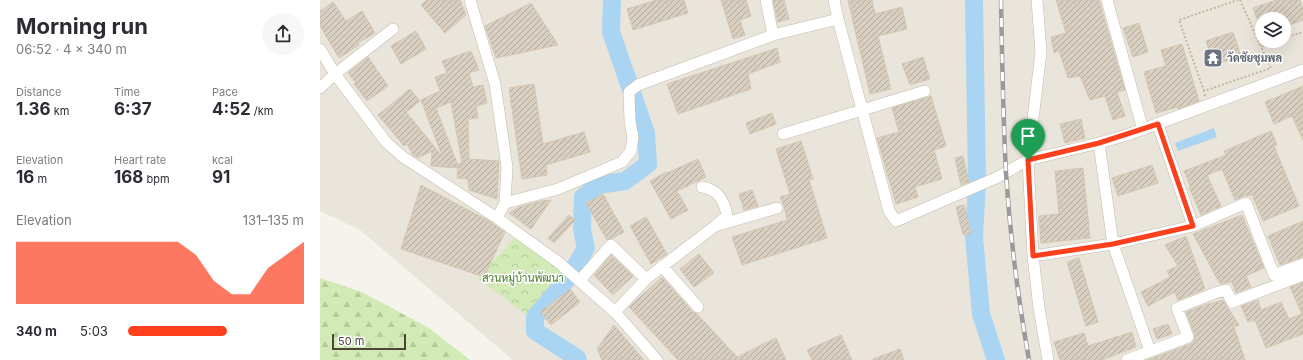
<!DOCTYPE html>
<html lang="en">
<head>
<meta charset="utf-8">
<style>
  body { margin:0; font-family:Inter,Sarabun,sans-serif; background:#f7f7f7; color:#2b2b33; height:100vh; display:flex; flex-direction:column; font-size:15px; white-space:nowrap }
  * { box-sizing:border-box; margin:0 }
  p { font-size:13px; color:#7c7c81 }
  .icon { flex:none; width:22px; height:22px; fill:none; stroke:currentColor; stroke-width:2; stroke-linecap:round; stroke-linejoin:round }
  .map { position:relative; flex:1; overflow:hidden }
  .sheet { display:flex; flex-direction:column; background:#fff; width:320px }
  .sheet>* { flex:none }
  .tools { position:absolute; left:935px; top:12px; display:grid; gap:8px }
  .tools a { display:grid; place-items:center; width:36px; height:36px; border-radius:50%; background:#fff; box-shadow:0 4px 16px #0002; font-size:20px }
  .scale { position:absolute; left:12px; bottom:10px; width:74px; box-sizing:border-box; padding-left:4px; border:2px solid #4b4439; border-top:0; font-size:11px; line-height:14px; white-space:nowrap; color:#4b4439; -webkit-text-stroke:3px #fff; paint-order:stroke }
  .pin { position:absolute; display:grid; place-items:center; width:34px; height:34px; color:#fff; margin:-41px -17px; border-radius:50% 50% 50% 0; rotate:-45deg; box-shadow:0 0 4px #0007 }
  .pin .icon { rotate:45deg }
  .round { display:grid; place-items:center; flex:none; width:42px; height:42px; border-radius:21px; background:#f7f7f7 }
  .head { display:flex; align-items:center; justify-content:space-between; height:68px; padding:0 16px }
  h1 { font-size:22px; font-weight:700; line-height:30px }
  .stats { display:grid; grid-template-columns:repeat(3,1fr); gap:6px; height:68px; padding:4px 16px }
  .stats div { display:grid; align-content:center }
  .stats b { font-size:17px; font-weight:700 }
  .stats small { font-size:11px; font-weight:400 }
  .stats p { font-size:11px }
  .chart { height:112px; padding:8px 16px }
  .chart p { display:flex; justify-content:space-between }
  .chart svg { width:100%; height:72px; margin-top:4px; fill:#fc3f1d; opacity:.7 }
  ul { padding:0 16px; list-style:none; font-size:13px }
  li { display:grid; grid-template-columns:64px 48px 1fr; align-items:center; height:30px }
  li i { height:10px; border-radius:5px; background:#fc3f1d }
  main { display:flex; flex:1; min-height:0 }
  .map>svg:first-child { display:block }
  .residential { fill:#eae5da; fill-rule:evenodd }
  .forest { fill:url(#forest-firs) }
  .park { fill:url(#park-crowns) }
  .water { fill:#a9d4f2 }
  .lines { fill:none; stroke-linecap:round; stroke-linejoin:round }
  .river { stroke:#a9d4f2; stroke-width:18 }
  .building { fill:url(#building-hatch); stroke:#d3c7b4; fill-rule:evenodd }
  .minor-casing { stroke:#c2bbae; stroke-width:12 }
  .path { stroke:#c4b79f; stroke-width:2; stroke-dasharray:2 2; stroke-linecap:butt }
  .minor { stroke:#fff; stroke-width:11 }
  .rail-casing { stroke:#9a9a9a; stroke-width:4.5 }
  .rail { stroke:#fff; stroke-width:3; stroke-dasharray:9; stroke-linecap:butt }
  .route-casing { stroke:#fff; stroke-width:8 }
  .route { stroke:#fc3f1d; stroke-width:5 }
  .labels { text-anchor:middle; dominant-baseline:central; stroke-width:3; stroke-linejoin:round; paint-order:stroke }
  .worship-label { font-size:11px; font-weight:bold; fill:#5b616d; stroke:#fff; text-anchor:start }
  .park-label { font-size:11px; fill:#4a7f2a; stroke:#fff }
</style>
</head>
<body>
<main>
<section class="sheet">
<div class="head"><div><h1>Morning run</h1><p>06:52 · 4 × 340 m</p></div><a class="round"><svg class="icon" aria-label="share" viewBox="0 0 24 24"><path d="M12 15V3M7 8l5-5 5 5M5 13v7h14v-7"/></svg></a></div>
<div class="stats">
<div><p>Distance</p><b>1.36<small> km</small></b></div>
<div><p>Time</p><b>6:37</b></div>
<div><p>Pace</p><b>4:52<small> /km</small></b></div>
</div>
<div class="stats">
<div><p>Elevation</p><b>16<small> m</small></b></div>
<div><p>Heart rate</p><b>168<small> bpm</small></b></div>
<div><p>kcal</p><b>91</b></div>
</div>
<div class="chart"><p><span>Elevation</span>131–135 m</p>
<svg viewBox="0 0 160 44" preserveAspectRatio="none"><path d="M0 44V6L10 6L20 6L30 6L40 6L50 6L60 6L70 6L80 6L90 6L100 14L110 30L120 38L130 38L140 22L150 14L160 6V44z"/></svg>
</div>
<ul>
<li><b>340 m</b>5:03<i style="width:56%"></i></li>
</ul>
</section>
<div class="map">
<svg width="983" height="360" viewBox="0 0 983 360">
  <defs>
    <pattern id="forest-firs" width="22" height="20" patternUnits="userSpaceOnUse"><rect width="22" height="20" fill="#d2eab5"/><path d="M5 1l3.5 6h-7zM16 11l3.5 6h-7z" fill="#b6ca9c"/></pattern>
    <pattern id="park-crowns" width="20" height="18" patternUnits="userSpaceOnUse"><rect width="20" height="18" fill="#d2eab5"/><path d="M2 6a3 3 0 1 1 6 0M12 15a3 3 0 1 1 6 0" fill="none" stroke="#b6ca9c"/></pattern>
    <pattern id="building-hatch" width="6" height="6" patternUnits="userSpaceOnUse"><rect width="6" height="6" fill="#d8cfc1"/><path d="M-1 1l2-2M0 6l6-6M5 7l2-2" fill="none" stroke="#b1aa9e"/></pattern>
  </defs>
  <rect width="100%" height="100%" fill="#f6f3ec"/>
  <path class="residential" d="M0,0H983V360H193L40,230L0,211ZM942,19H964V41H942Z"/>
  <path class="forest" d="M0,278L42,292L109,328L150,360H0Z"/>
  <path class="park" d="M195,238L249,277L211,318L157,278Z"/>
  <path class="water" d="M894,128L897,137L858,151L855,143Z"/>
  <g class="lines">
    <path class="river" d="M654,0L657,182L654,237L661,314L676,360
      M258,360L257,358L215,331V317L249,277L266,248L262,229L263,197L278,185L305,181L328,164L326,133L291,32L292,0"/>
  </g>
  <path class="building" d="M107,0H140L146,15L125,33L101,5Z
    M336,0H364L368,13L313,30L307,9Z
    M401,0H426L431,16L420,20L425,35L413,39Z
    M453,0H464L469,19L458,22Z
    M528,0H552L555,14L582,7L587,29L558,36L571,89L550,94Z
    M736,0H779L805,90L797,92L805,116L793,120L785,96L770,100L760,76L748,78L739,51L734,53L731,37L746,33Z
    M957,0H980L983,9V20L964,27V19H937L933,8Z
    M13,2L26,21L42,11L55,33L38,43L39,45L19,58L0,26V11Z
    M211,3L238,45L176,58L165,26Z
    M819,23L828,52L813,57L803,28Z
    M96,31L106,49L81,64L71,46Z
    M913,32L921,56L894,65L886,41Z
    M862,44L879,101L858,109V107L836,113L824,72L846,66L841,50Z
    M457,48L460,62L428,74L431,89L358,114L347,84Z
    M151,51L159,70L149,73L153,87L163,85L167,103L156,106L158,118L148,119L149,159L179,161L177,199L149,190L148,179L137,178L138,168L111,166L112,151L98,158L93,155L87,144L84,146L58,115L90,89L100,101L86,112L122,156L101,100L120,91L115,77L127,73L122,61ZM131,102L142,163L138,164V166L116,108Z
    M48,57L68,86L47,101L34,84L36,83L28,73Z
    M603,57L610,79L590,85L582,64Z
    M214,84L223,144L264,132L270,152L226,165L227,175L202,179L189,88Z
    M983,86V140L972,116L954,124L945,102Z
    M611,96L626,146L614,150L622,179L595,187L598,197L576,204L557,138L579,132L572,108Z
    M452,113L456,124L430,134L426,123Z
    M761,119L765,138L745,143L740,124Z
    M951,131L957,145L954,146L979,206L943,221L932,195L924,196L915,200L902,169L887,175L901,206L881,215L869,187L870,186L864,171L906,155L904,151Z
    M481,141L493,179L489,180L507,238L422,265L412,237L467,220L464,206L460,197L470,194L456,149Z
    M643,156L649,182L641,185L635,158Z
    M378,159L386,177L357,191L368,210L351,219L330,181L346,172L347,173Z
    M832,165L838,183L798,196L792,178Z
    M763,168L770,238L721,243L719,216L739,214L735,171Z
    M101,185L169,221L185,232L164,277L81,249Z
    M432,190L438,206L424,210L419,194Z
    M283,194L304,232L293,238L287,240L266,203Z
    M231,200L211,229L189,213L199,207L221,201Z
    M644,205L651,233L643,235L636,207Z
    M249,215L255,220L234,243L228,238Z
    M922,215L944,268L926,276L931,287L916,293L912,282L900,284L873,234Z
    M326,217L347,254L331,264L310,226Z
    M983,221V257L960,265L948,236Z
    M866,236L885,289L858,300L855,292L828,306L821,292L850,277L847,271L858,266L845,245Z
    M379,254L394,273L374,287L360,269Z
    M291,255L313,276L293,295L274,275Z
    M759,258L778,322L766,326L747,262Z
    M342,277L373,312L377,314L417,357L456,338L466,360H358L309,307Z
    M983,282V334L946,348L935,320L928,322L921,306L938,300L941,310L961,302L969,319L982,314L970,287Z
    M250,289L260,302L231,325L220,312Z
    M903,300L919,325L914,327L925,360H827L873,343L875,335L866,312L890,303V304Z
    M848,324L852,334L837,339L833,329Z
    M294,325L324,360H282L277,349Z
    M812,332L816,347L782,360H740L734,342L764,333L768,346Z
    M521,335L532,360H492L487,350Z
    M580,349L584,360H553V359Z"/>
  <g class="lines">
    <g class="minor-casing">
      <path id="minor" d="M150,0L175,84L187,167L185,203L177,218
        M446,0L453,35L518,19L569,211L576,221L678,177L708,160L779,143L807,135L983,70
        M514,0L518,19
        M717,0L721,52L708,160L713,256L793,244L830,351
        M787,0L823,130
        M0,49L15,74L66,142L83,157L177,218L238,262L295,312L337,360
        M0,88L15,74L73,29
        M838,125L873,226
        M463,134L605,91
        M779,143L793,244L873,226L926,203L954,275L983,264
        M382,187C398,189 405,202 407,216L395,226L457,208
        M185,203L238,189L302,162L311,151L313,137L310,121L309,92L318,85L453,35
        M713,256L719,308L728,360
        M342,266L378,307
        M260,280L291,245L326,279
        M295,312L326,279L395,226
        M807,360L868,337L857,308L895,293L906,290L912,302L983,275"/>
    </g>
    <path class="path" d="M920,0L941,47L957,41
      M964,38L983,32
      M884,91L859,20L918,0
      M885,96L884,91L951,68L941,47"/>
    <use href="#minor" class="minor"/>
    <g class="rail-casing">
      <path id="rail" d="M681,0C682,58 683,116 686,173C690,236 698,298 709,360"/>
    </g>
    <use href="#rail" class="rail"/>
  </g>
  <g class="lines">
    <g class="route-casing">
      <path id="route" d="M838,124L873,226L793,244L713,256L708,160L779,143Z"/>
    </g>
    <use href="#route" class="route"/>
  </g>
  <defs>
    <g id="temple-square" transform="scale(1)"><rect x="-9" y="-9" width="18" height="18" rx="4" fill="#6b7280" stroke="#fff"/><path d="M0-6L5-2H3V0L6.5 2.5H4V6H1.5V3h-3V6H-4V2.5H-6.5L-3 0V-2H-5Z" fill="#fff"/></g>
  </defs>
  <g fill-rule="evenodd">
    <use href="#temple-square" x="893" y="58"/>
  </g>
  <g class="labels">
    <g class="worship-label">
      <text x="907" y="58">วัดชัยชุมพล</text>
    </g>
    <g class="park-label">
      <text x="203" y="278">สวนหมู่บ้านพัฒนา</text>
    </g>
  </g>
</svg>
<div class="tools">
<a><svg class="icon" aria-label="layers" viewBox="0 0 24 24"><path d="M12 4l9 5-9 5-9-5zM3 14l9 5 9-5"/></svg></a>
</div>
<div class="scale">50 m</div>
<div class="pin" style="left:708px;top:160px;background:#1e9e55"><svg class="icon" aria-label="arrive" viewBox="0 0 24 24"><path d="M6 21V4h12l-3 4 3 4H6"/></svg></div>
</div>
</main>
</body>
</html>
